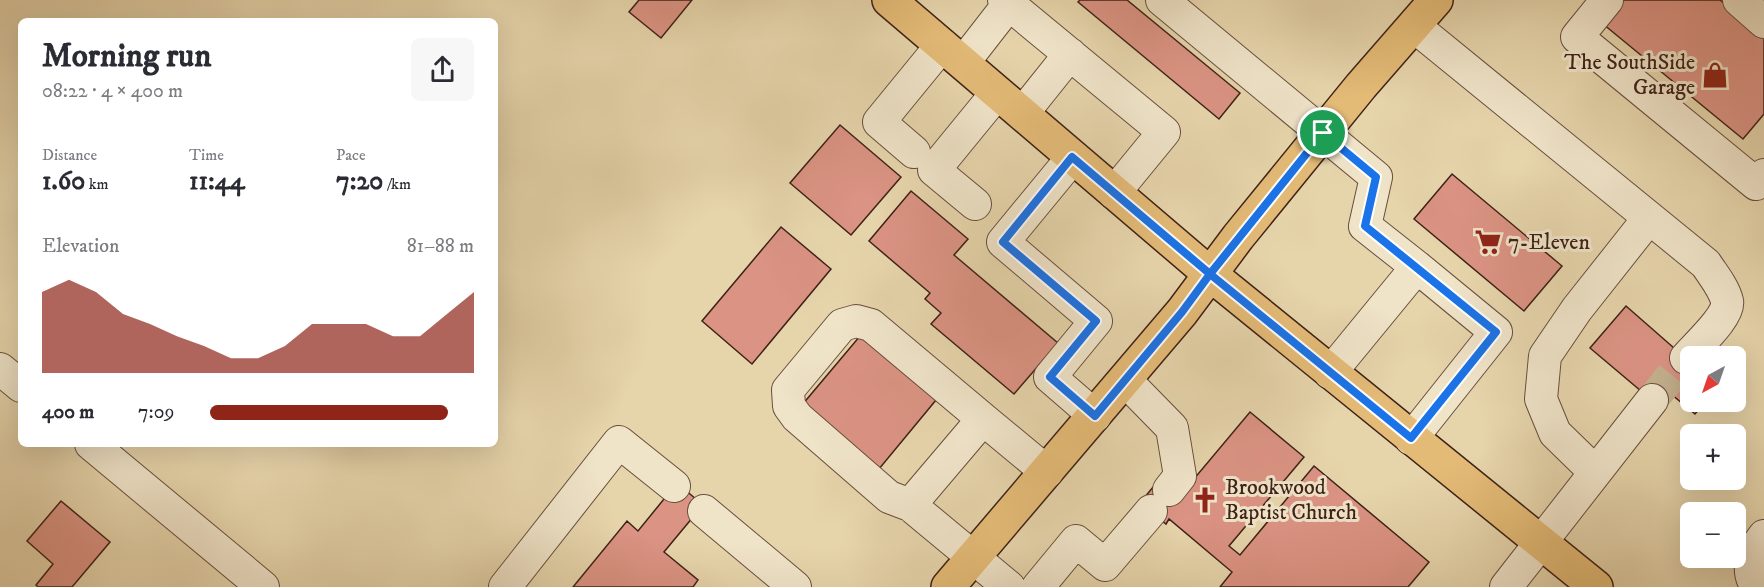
<!DOCTYPE html>
<html lang="en">
<head>
<meta charset="utf-8">
<style>
  body { margin:0; font-family:"IM FELL DW Pica",serif; background:#f7f7f7; color:#2b2b33; height:100vh; display:flex; flex-direction:column; font-size:22px; white-space:nowrap }
  * { box-sizing:border-box; margin:0 }
  p { font-size:20px; color:#7c7c81 }
  .icon { flex:none; width:33px; height:33px; fill:none; stroke:currentColor; stroke-width:2; stroke-linecap:round; stroke-linejoin:round }
  .map { position:relative; flex:1; overflow:hidden }
  .sheet { position:absolute; left:18px; top:18px; width:480px; height:429px; display:flex; flex-direction:column; background:#fff; border-radius:9px; box-shadow:0 6px 24px #0002 }
  .sheet>* { flex:none }
  .needle { width:39px; rotate:220deg }
  .tools { position:absolute; left:1680px; top:346px; display:grid; gap:12px }
  .tools a { display:grid; place-items:center; width:66px; height:66px; border-radius:9px; background:#fff; box-shadow:0 6px 24px #0002; font-size:30px }
  .pin { position:absolute; display:grid; place-items:center; width:51px; height:51px; color:#fff; margin:-26px; border:3px solid #fff; border-radius:50%; box-shadow:0 2px 6px #0007 }
  .round { display:grid; place-items:center; flex:none; width:63px; height:63px; border-radius:9px; background:#f7f7f7 }
  .headline { display:flex; align-items:center; justify-content:space-between; height:102px; padding:0 24px }
  h1 { font-size:33px; font-weight:800; line-height:45px }
  .figures { display:grid; grid-template-columns:repeat(3,1fr); gap:9px; height:102px; padding:6px 24px }
  .figures div { display:grid; align-content:center }
  .figures b { font-size:26px; font-weight:800 }
  .figures small { font-size:16px; font-weight:400 }
  .figures p { font-size:16px }
  .chart { height:168px; padding:12px 24px }
  .chart p { display:flex; justify-content:space-between }
  .chart svg { width:100%; height:108px; margin-top:6px; fill:#8f2418; opacity:.7 }
  ul { padding:0 24px; list-style:none; font-size:20px }
  li { display:grid; grid-template-columns:96px 72px 1fr; align-items:center; height:45px }
  li i { height:15px; border-radius:8px; background:#8f2418 }
  .map>svg:first-child { display:block }
  .building { fill:#db9383; stroke:#3e2218; stroke-width:1.5 }
  .lines { fill:none; stroke-linecap:round; stroke-linejoin:round }
  .minor-tunnel { stroke:#c4b08e; stroke-width:32; stroke-dasharray:32 16; stroke-linecap:butt }
  .minor-casing { stroke:#684e3d; stroke-width:34 }
  .major-casing { stroke:#3e2218; stroke-width:36 }
  .minor { stroke:#efe3c8; stroke-width:32 }
  .major { stroke:#e3ba76; stroke-width:33 }
  .route-casing { stroke:#fff; stroke-width:12 }
  .route { stroke:#1a73e8; stroke-width:8 }
  .labels { text-anchor:middle; dominant-baseline:central; stroke-width:6; stroke-linejoin:round; paint-order:stroke }
  .poi-label { font-size:22px; fill:#3e2218; stroke:#efe3c8; text-anchor:start }
</style>
</head>
<body>
<div class="map">
<svg width="1764" height="587" viewBox="0 0 1764 587">
  <rect width="100%" height="100%" fill="#e6d4ab"/>
  <filter id="stains"><feTurbulence type="fractalNoise" baseFrequency=".00333" numOctaves="4"/><feColorMatrix values="0 0 0 0 .2 0 0 0 0 .09 0 0 0 0 .02 0 0 0 .5 -.17"/></filter>
  <radialGradient id="worn" r=".72"><stop offset=".6" stop-color="#630" stop-opacity="0"/><stop offset="1" stop-color="#630" stop-opacity=".3"/></radialGradient>
  <path class="building" d="M639,0H692L661,38L629,12Z
    M1080,0H1127L1240,93L1219,119L1078,2Z
    M1622,0H1720L1764,36V114L1743,139L1603,24Z
    M840,125L901,177L851,235L790,183Z
    M1452,174L1562,266L1524,311L1414,219Z
    M911,191L968,239L954,255L1058,343L1014,394L931,324L941,313L925,299L930,293L869,241Z
    M781,227L831,269L752,364L702,321Z
    M1626,306L1690,362V402H1705L1695,414L1665,389L1654,402L1590,348Z
    M860,336L936,400L879,469L802,405Z
    M1250,412L1304,457L1229,546L1240,555L1314,466L1429,562L1408,587H1220L1232,572L1169,519L1166,524L1140,503L1158,481L1178,498Z
    M677,483L703,505L664,552L698,580L693,587H573L627,521L638,531Z
    M61,501L110,542L72,587H38L36,585L53,564L27,541Z"/>
  <g class="lines">
    <path class="minor-tunnel" d="M1652,400L1686,358"/>
    <g class="minor-casing">
      <path id="minor" d="M1004,0L1164,132L1114,193
        M1162,0L1376,177L1365,226L1417,267
        M1607,0L1577,37L1756,184L1764,175
        M1739,0L1764,22
        M1414,26L1706,264C1713,275 1724,288 1727,301C1731,315 1695,347 1686,358
        M963,63L1012,0
        M1022,114L1070,54
        M914,152L879,122L942,45
        M1073,157L1003,242L1096,321L1050,377L1095,416
        M975,204L934,170L997,93
        M0,369L21,386
        M1330,373L1417,267L1496,332L1411,439
        M1125,380L1172,428L1180,476L1169,490
        M983,419L871,325L856,321L842,325L788,390L789,406L797,417L889,497L910,505L1009,587
        M91,444L263,587
        M1595,472L1555,433L1541,399L1545,356L1577,309L1649,218
        M910,505L983,419L1047,472
        M704,511L795,587
        M505,587L619,442L674,486
        M1038,587L1076,541L1105,565L1151,511
        M1506,587L1652,400
        M1757,587C1745,570 1752,551 1764,536"/>
    </g>
    <g class="major-casing">
      <path id="major" d="M889,0L1210,274L1596,587
        M948,587L1182,312L1238,237L1361,86L1436,0"/>
    </g>
    <use href="#minor" class="minor"/>
    <use href="#major" class="major"/>
  </g>
  <g class="lines">
    <g class="route-casing">
      <path id="route" d="M1323,133L1210,274L1072,157L1003,242L1096,321L1050,377L1095,416L1182,312L1210,274L1411,438L1496,332L1365,226L1376,177L1323,133"/>
    </g>
    <use href="#route" class="route"/>
  </g>
  <defs>
    <g id="shop-bare" transform="scale(2.07)"><path d="M-5-2.5h2.3a2.7 3.5 0 0 1 5.4 0H5L5.5 6h-11ZM-1.5-2.5h3a1.5 2.3 0 0 0-3 0Z" fill="#8f2418" stroke="#efe3c8" stroke-width="2.5" paint-order="stroke"/></g>
    <g id="supermarket-bare" transform="scale(2.07)"><path d="M-6-5.5h2.5l.6 2H6L4.5 2H-2.5L-4.4-4H-6ZM-1.5 3.2a1.3 1.3 0 1 0 .1 0ZM3 3.2a1.3 1.3 0 1 0 .1 0Z" fill="#8f2418" stroke="#efe3c8" stroke-width="2.5" paint-order="stroke"/></g>
    <g id="church-bare" transform="scale(2.07)"><path d="M-1.2-6h2.4v3.5h3.3v2.4h-3.3V6h-2.4V-.1h-3.3v-2.4h3.3Z" fill="#8f2418" stroke="#efe3c8" stroke-width="2.5" paint-order="stroke"/></g>
  </defs>
  <g fill-rule="evenodd">
    <use href="#shop-bare" x="1715" y="75"/>
    <use href="#supermarket-bare" x="1488" y="242"/>
    <use href="#church-bare" x="1205" y="500"/>
  </g>
  <g class="labels">
    <g class="poi-label">
      <text x="1695" y="62" text-anchor="end">The SouthSide<tspan x="1695" dy="25">Garage</tspan></text>
      <text x="1508" y="242">7-Eleven</text>
      <text x="1225" y="487">Brookwood<tspan x="1225" dy="25">Baptist Church</tspan></text>
    </g>
  </g>
  <rect width="100%" height="100%" filter="url(#stains)"/>
  <rect width="100%" height="100%" fill="url(#worn)"/>
</svg>
<div class="tools">
<a><svg class="needle" viewBox="-14 -14 28 28"><path d="M0-13l5 13h-10z" fill="#e53935"/><path d="M0 13l5-13h-10z" fill="#7c7c81"/></svg></a>
<a>+</a>
<a>−</a>
</div>
<div class="pin" style="left:1323px;top:133px;background:#1e9e55"><svg class="icon" aria-label="arrive" viewBox="0 0 24 24"><path d="M6 21V4h12l-3 4 3 4H6"/></svg></div>
<section class="sheet">
<div class="headline"><div><h1>Morning run</h1><p>08:22 · 4 × 400 m</p></div><a class="round"><svg class="icon" aria-label="share" viewBox="0 0 24 24"><path d="M12 15V3M7 8l5-5 5 5M5 13v7h14v-7"/></svg></a></div>
<div class="figures">
<div><p>Distance</p><b>1.60<small> km</small></b></div>
<div><p>Time</p><b>11:44</b></div>
<div><p>Pace</p><b>7:20<small> /km</small></b></div>
</div>
<div class="chart"><p><span>Elevation</span>81–88 m</p>
<svg viewBox="0 0 160 44" preserveAspectRatio="none"><path d="M0 44V11L10 6L20 11L30 20L40 24L50 29L60 33L70 38L80 38L90 33L100 24L110 24L120 24L130 29L140 29L150 20L160 11V44z"/></svg>
</div>
<ul>
<li><b>400 m</b>7:09<i style="width:90%"></i></li>
</ul>
</section>
</div>
</body>
</html>
